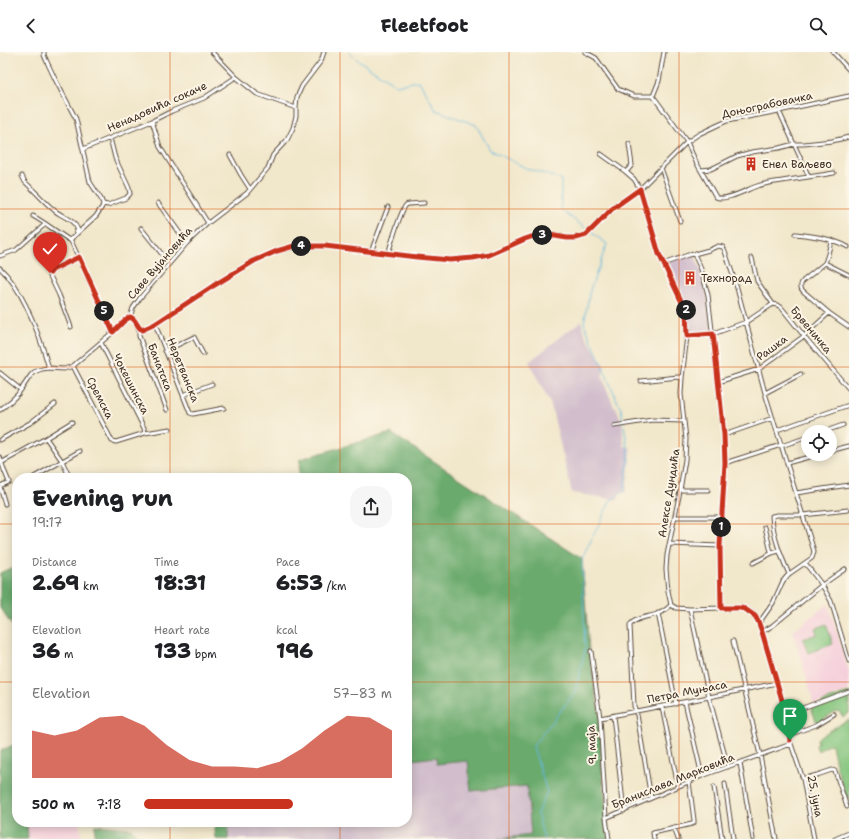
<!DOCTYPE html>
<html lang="en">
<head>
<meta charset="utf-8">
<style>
  body { margin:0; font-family:"Shantell Sans",sans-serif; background:#f6f6f6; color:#202124; height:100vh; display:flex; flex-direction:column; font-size:15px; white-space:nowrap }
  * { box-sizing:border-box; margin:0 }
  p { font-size:13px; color:#757577 }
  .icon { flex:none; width:22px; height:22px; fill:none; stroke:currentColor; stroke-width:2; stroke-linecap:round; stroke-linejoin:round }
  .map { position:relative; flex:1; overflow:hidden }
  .side { position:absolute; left:12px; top:421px; width:400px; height:354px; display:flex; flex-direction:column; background:#fff; border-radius:16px; box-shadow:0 2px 10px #0003 }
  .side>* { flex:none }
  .buttons { position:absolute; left:801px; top:373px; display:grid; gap:8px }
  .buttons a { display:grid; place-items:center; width:36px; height:36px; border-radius:50%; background:#fff; box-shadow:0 2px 10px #0003; font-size:20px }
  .pin { position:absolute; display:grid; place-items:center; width:34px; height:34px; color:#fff; margin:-41px -17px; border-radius:50% 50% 50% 0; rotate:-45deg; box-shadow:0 0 4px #0007 }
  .pin .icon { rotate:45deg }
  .km { position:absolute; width:20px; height:20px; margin:-10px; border-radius:50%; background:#222; color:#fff; font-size:11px; line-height:20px; text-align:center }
  .round { display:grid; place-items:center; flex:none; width:42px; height:42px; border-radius:16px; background:#f6f6f6 }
  .headline { display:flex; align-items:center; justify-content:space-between; height:68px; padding:0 20px }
  h1 { font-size:22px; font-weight:800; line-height:30px }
  .metrics { display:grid; grid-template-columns:repeat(3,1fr); gap:6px; height:68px; padding:4px 20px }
  .metrics div { display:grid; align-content:center }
  .metrics b { font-size:20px; font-weight:800 }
  .metrics small { font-size:11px; font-weight:400 }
  .metrics p { font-size:11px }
  .chart { height:112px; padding:8px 20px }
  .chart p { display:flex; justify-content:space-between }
  .chart svg { width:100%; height:72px; margin-top:4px; fill:#c8321e; opacity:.7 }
  ul { padding:0 20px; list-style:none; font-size:13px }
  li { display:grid; grid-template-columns:64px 48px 1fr; align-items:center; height:30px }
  li i { height:10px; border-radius:5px; background:#c8321e }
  header { display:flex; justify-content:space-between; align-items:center; height:52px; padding:0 20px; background:#fff; font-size:18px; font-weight:800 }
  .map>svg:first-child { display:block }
  .built { fill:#f5cfdb }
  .industrial { fill:#d1bdcc }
  .green { fill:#84c57e; stroke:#60784e }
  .forest { fill:#6baa6d; stroke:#536a46 }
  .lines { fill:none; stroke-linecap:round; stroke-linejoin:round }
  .stream { stroke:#62b8df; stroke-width:1 }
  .minor-casing { stroke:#564638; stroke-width:5 }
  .major-casing { stroke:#564638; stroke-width:6 }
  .minor { stroke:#fff; stroke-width:3 }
  .major { stroke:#fff; stroke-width:4 }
  .route-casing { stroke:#fff; stroke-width:8 }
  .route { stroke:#c8321e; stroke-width:5 }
  .grid { fill:none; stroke:#df570d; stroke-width:1; stroke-opacity:0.55 }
  .labels { text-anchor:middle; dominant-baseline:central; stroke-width:4; stroke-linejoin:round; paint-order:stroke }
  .street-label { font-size:11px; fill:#3b2a1e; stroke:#fcf5e5 }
  .poi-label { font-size:11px; fill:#3b2a1e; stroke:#fcf5e5; text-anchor:start }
</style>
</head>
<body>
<header><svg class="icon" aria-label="back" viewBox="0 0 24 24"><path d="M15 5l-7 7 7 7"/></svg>Fleetfoot<svg class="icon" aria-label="search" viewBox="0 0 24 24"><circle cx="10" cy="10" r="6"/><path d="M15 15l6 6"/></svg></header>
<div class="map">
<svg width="849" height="787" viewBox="0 0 849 787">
  <rect width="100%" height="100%" fill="#fcf5e5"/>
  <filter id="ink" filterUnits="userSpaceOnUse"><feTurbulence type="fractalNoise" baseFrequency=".025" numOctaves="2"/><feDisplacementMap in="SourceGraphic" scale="8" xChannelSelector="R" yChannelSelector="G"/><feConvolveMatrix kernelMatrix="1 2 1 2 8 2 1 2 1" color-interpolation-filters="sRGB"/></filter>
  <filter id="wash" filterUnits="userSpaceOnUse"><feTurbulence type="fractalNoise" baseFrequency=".012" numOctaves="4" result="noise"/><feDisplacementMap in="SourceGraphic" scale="16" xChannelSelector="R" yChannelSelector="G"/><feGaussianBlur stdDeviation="0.9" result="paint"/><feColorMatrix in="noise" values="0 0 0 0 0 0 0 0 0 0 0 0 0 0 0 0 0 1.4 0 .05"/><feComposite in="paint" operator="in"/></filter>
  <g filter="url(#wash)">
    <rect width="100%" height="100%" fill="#f1e7cb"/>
    <path class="built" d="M828,552L849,620V639L814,652L793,579Z
      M27,770H79L82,787H28Z"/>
    <path class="industrial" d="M694,202L704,226L713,282L687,284L686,259L663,212Z
      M581,269L586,285L605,315L602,325L614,355H616L622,371L624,394L631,396L626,441L620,440L618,448L572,441L551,353L529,310Z
      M391,381L582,507L589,599L600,666L602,714L609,787H216L215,770H407V426H298L300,407Z"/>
    <path class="green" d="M826,572L833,592L808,601L803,587L817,582L815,576Z
      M849,641V661L843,665L840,660L836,659L817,671L811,656L822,652V650Z
      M849,667V748L847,747L837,716L832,693L830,692L818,699L816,694L818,691L817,687L820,684Z"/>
    <path class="forest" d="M391,381L582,507L589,599L600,666L602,714L609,787H498L531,783L527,734L471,739L468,709L437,712L436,705L411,708L407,671V426H298L300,407Z
      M17,513V581L0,556V521Z
      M17,691V770H27L28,787H0V699Z
      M214,770H228V787H216Z
      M95,773L131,776L140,787H94Z"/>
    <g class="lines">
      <path class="stream" d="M349,0L355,6L396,33L419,29L436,58L476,73L490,98L528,117L561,127V158L607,192L590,238L584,271L622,360L623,371
        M544,787L537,761L547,740L533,694L575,640L585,598L582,507L610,449L624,439L629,402L624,374"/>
    </g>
  </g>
  <g filter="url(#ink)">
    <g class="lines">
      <g class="minor-casing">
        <path id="minor" d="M44,0V3L47,10L55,27L76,67L90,130L101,147L103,152L102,155L96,164L70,188
          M212,0L236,25L257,42L296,56
          M585,0L596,6L618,37L634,44H653L687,90L696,110L716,145C725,150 748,137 757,134C765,131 774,130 782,129C799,126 817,124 834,121
          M833,0L849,18
          M653,44L659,29L664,0
          M779,59L809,125
          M152,69L160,95L208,171
          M83,97L152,69L172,59L204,46L236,25
          M601,102L626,120L634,127L640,137L659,202L684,253L687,262V284L682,326L681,342L686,387L685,408L679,444L667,503L666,517L668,539L671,553
          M230,103L241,123L250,137
          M661,116L680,169
          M701,118L711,117L737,104L752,100L779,96L794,92H804L832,89L849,85
          M626,120L632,113L629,92
          M22,124L25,130C35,139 44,150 54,158C62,165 74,167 78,178L76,179
          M158,151L187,191
          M103,152L108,153L126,146L130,142L129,136L115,106L110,86
          M33,164C47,172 58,181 71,189L113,280
          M141,176L169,211
          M795,182C813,184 832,186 848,195
          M831,189L828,202L825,211L803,229C800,232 800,236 803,239L829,261L849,275
          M371,200L388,155
          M388,202C391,192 401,158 406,153C407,152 408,152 409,152L424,151
          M694,202L709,198L718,194L723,195L725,199L737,236L765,341L813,496L814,500L812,506L789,522L783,529L773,551L759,571
          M0,204L16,198L42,175L46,172
          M752,206L757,229L773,252
          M825,211L849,223
          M663,212L688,203L694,202L701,217L708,243L724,383L725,411L720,494L721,556
          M0,216C24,238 40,285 49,316
          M773,252L777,253L781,255L804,284L849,337
          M130,265L134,267L139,277L144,278L155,272L213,234L254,209L277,199L294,195L325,194L417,205L450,208L473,206L489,203L525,187L534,184L549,183L567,186H576L586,183L612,157L640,137L687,90L699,82L718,73L727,69L779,59L849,44
          M155,272L190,361L193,362L224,356
          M71,275L59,243L49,222L52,219L79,205
          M139,277V284L167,358
          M687,284L713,282L746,270L773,252
          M101,291L144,376L145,381
          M165,299L194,285L203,302
          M73,314L112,389L116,390L145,381L170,377
          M0,321L21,338
          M641,329L678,325L682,326
          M718,330L759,317L804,284L829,261
          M765,341L801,322
          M183,343L212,332
          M0,358L11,349L18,342L31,323L34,320L42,317L49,316L64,317L73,314L113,280L125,268L130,265L133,256L140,246L187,191L208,171L247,141L268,116L273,103L287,88L293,76L296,64V56L297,45L302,34L321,9L324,0
          M614,374L652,368L683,369
          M777,378L849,353
          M823,380L843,373
          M724,383L773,366
          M46,386L62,409L69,424
          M0,388L30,371L55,352
          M781,394L808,385
          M830,399L849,394
          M0,405L4,418L9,430L0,434
          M1,411L46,386L72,370
          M725,411L781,393
          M787,411L820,402
          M34,425L80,399
          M0,435L5,452
          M680,438H708
          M796,441L849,433
          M675,465H722
          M765,475L771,500L772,501L779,499
          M670,492L720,494
          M753,511L772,501
          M805,511L822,533L831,549L849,609
          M789,522C781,504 773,485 772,464L777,463H803L848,458
          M671,553L676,556L690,557L721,556H743L752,561L758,569L762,580L777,631L786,662L791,692L803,727L814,787
          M690,557L709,645L728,715
          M658,561L676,652
          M762,580L772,574L822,533L845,517
          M733,589L760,703L776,787
          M591,599L600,666L606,766L609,787
          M685,650L702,724
          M662,655L678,734
          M786,662L849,639
          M613,664L624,759
          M600,666L709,645L777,631
          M789,683L816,673L834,662
          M740,711L753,787
          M803,727L817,723L832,718L835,719L847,755
          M725,732L733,787
          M714,735L722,787
          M651,746L637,663L634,654L630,573C636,565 649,565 657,562C663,560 667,557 671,553
          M606,766L702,724L791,692
          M674,776L678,787
          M654,787L653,781L692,772L694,771V768L689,730
          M835,787L849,781"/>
      </g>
      <g class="major-casing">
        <path id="major" d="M846,787L849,786"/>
      </g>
      <use href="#minor" class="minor"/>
      <use href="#major" class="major"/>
    </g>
  </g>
  <g class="lines" filter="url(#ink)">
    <g class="route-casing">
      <path id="route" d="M50,221L52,218L79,205L113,280L125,268L130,265C137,267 136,275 142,278L155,272L213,234L254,209L277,199L294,194H325L417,205L450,208L473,206L489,203L525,187L534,184L549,183L567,186H576L586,183L612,157L640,137L659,202L686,259L687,284L713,282L724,383L725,411L720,494L721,556H740L745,557L755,564L758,569L762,580L777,631L786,662L790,688"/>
    </g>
    <use href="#route" class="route"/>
  </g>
  <path class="grid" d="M170,0V426M340,0V426M509,0V787M679,0V787M0,157H849M0,315H849M0,472H17M407,472H849M0,630H17M407,630H849M170,770V787M340,770V787"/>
  <defs>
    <g id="building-bare" transform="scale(1.08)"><path d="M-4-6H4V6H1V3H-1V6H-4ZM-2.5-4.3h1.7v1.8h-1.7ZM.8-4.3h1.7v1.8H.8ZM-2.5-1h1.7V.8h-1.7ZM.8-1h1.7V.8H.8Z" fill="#c8321e" stroke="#fcf5e5" stroke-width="2.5" paint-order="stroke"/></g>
  </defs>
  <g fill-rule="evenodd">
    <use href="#building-bare" x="751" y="112"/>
    <use href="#building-bare" x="690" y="226"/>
  </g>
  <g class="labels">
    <g class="street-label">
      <text transform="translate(767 53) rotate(-12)">Доњограбовачка</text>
      <text transform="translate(157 55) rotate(-24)">Ненадовића сокаче</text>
      <text transform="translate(160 211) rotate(-49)">Саве Вујановића</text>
      <text transform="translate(811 278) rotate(50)">Брвеничка</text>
      <text transform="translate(772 296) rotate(-36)">Рашка</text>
      <text transform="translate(160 315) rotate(69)">Банатска</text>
      <text transform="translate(183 318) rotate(68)">Неретванска</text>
      <text transform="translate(131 332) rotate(63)">Чокешинска</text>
      <text transform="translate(100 346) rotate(63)">Сремска</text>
      <text transform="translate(669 441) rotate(-81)">Алексе Дундића</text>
      <text transform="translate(687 640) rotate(-11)">Петра Муњаса</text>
      <text transform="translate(592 693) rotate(-93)">9. маја</text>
      <text transform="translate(673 729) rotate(-22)">Бранислава Марковића</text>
      <text transform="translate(815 744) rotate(79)">25. јуна</text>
    </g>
    <g class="poi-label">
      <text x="762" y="112">Енел Ваљево</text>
      <text x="701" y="226">Технорад</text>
    </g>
  </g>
</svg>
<div class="buttons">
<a><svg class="icon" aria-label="locate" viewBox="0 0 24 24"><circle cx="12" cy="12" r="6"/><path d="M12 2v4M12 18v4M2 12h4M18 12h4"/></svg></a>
</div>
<div class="pin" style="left:790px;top:688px;background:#1e9e55"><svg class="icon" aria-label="arrive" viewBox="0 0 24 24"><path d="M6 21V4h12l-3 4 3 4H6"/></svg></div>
<div class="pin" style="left:50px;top:221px;background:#d93025"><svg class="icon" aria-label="check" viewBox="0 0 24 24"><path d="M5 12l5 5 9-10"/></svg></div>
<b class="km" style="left:721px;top:475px">1</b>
<b class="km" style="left:686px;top:258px">2</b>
<b class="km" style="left:542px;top:183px">3</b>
<b class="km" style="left:301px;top:194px">4</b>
<b class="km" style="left:104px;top:259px">5</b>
<section class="side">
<div class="headline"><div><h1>Evening run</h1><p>19:17</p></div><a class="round"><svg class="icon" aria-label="share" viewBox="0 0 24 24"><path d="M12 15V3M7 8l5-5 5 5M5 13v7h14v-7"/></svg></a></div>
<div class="metrics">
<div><p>Distance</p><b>2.69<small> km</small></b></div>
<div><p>Time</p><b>18:31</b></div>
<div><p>Pace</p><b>6:53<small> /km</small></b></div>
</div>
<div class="metrics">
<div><p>Elevation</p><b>36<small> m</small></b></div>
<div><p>Heart rate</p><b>133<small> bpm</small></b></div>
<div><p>kcal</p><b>196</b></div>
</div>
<div class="chart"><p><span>Elevation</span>57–83 m</p>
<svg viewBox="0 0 160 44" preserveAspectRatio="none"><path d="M0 44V15L10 18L20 15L30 7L40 6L50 12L60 24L70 33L80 37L90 37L100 38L110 34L120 26L130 15L140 6L150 7L160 15V44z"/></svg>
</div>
<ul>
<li><b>500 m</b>7:18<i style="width:60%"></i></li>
</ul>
</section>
</div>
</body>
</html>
